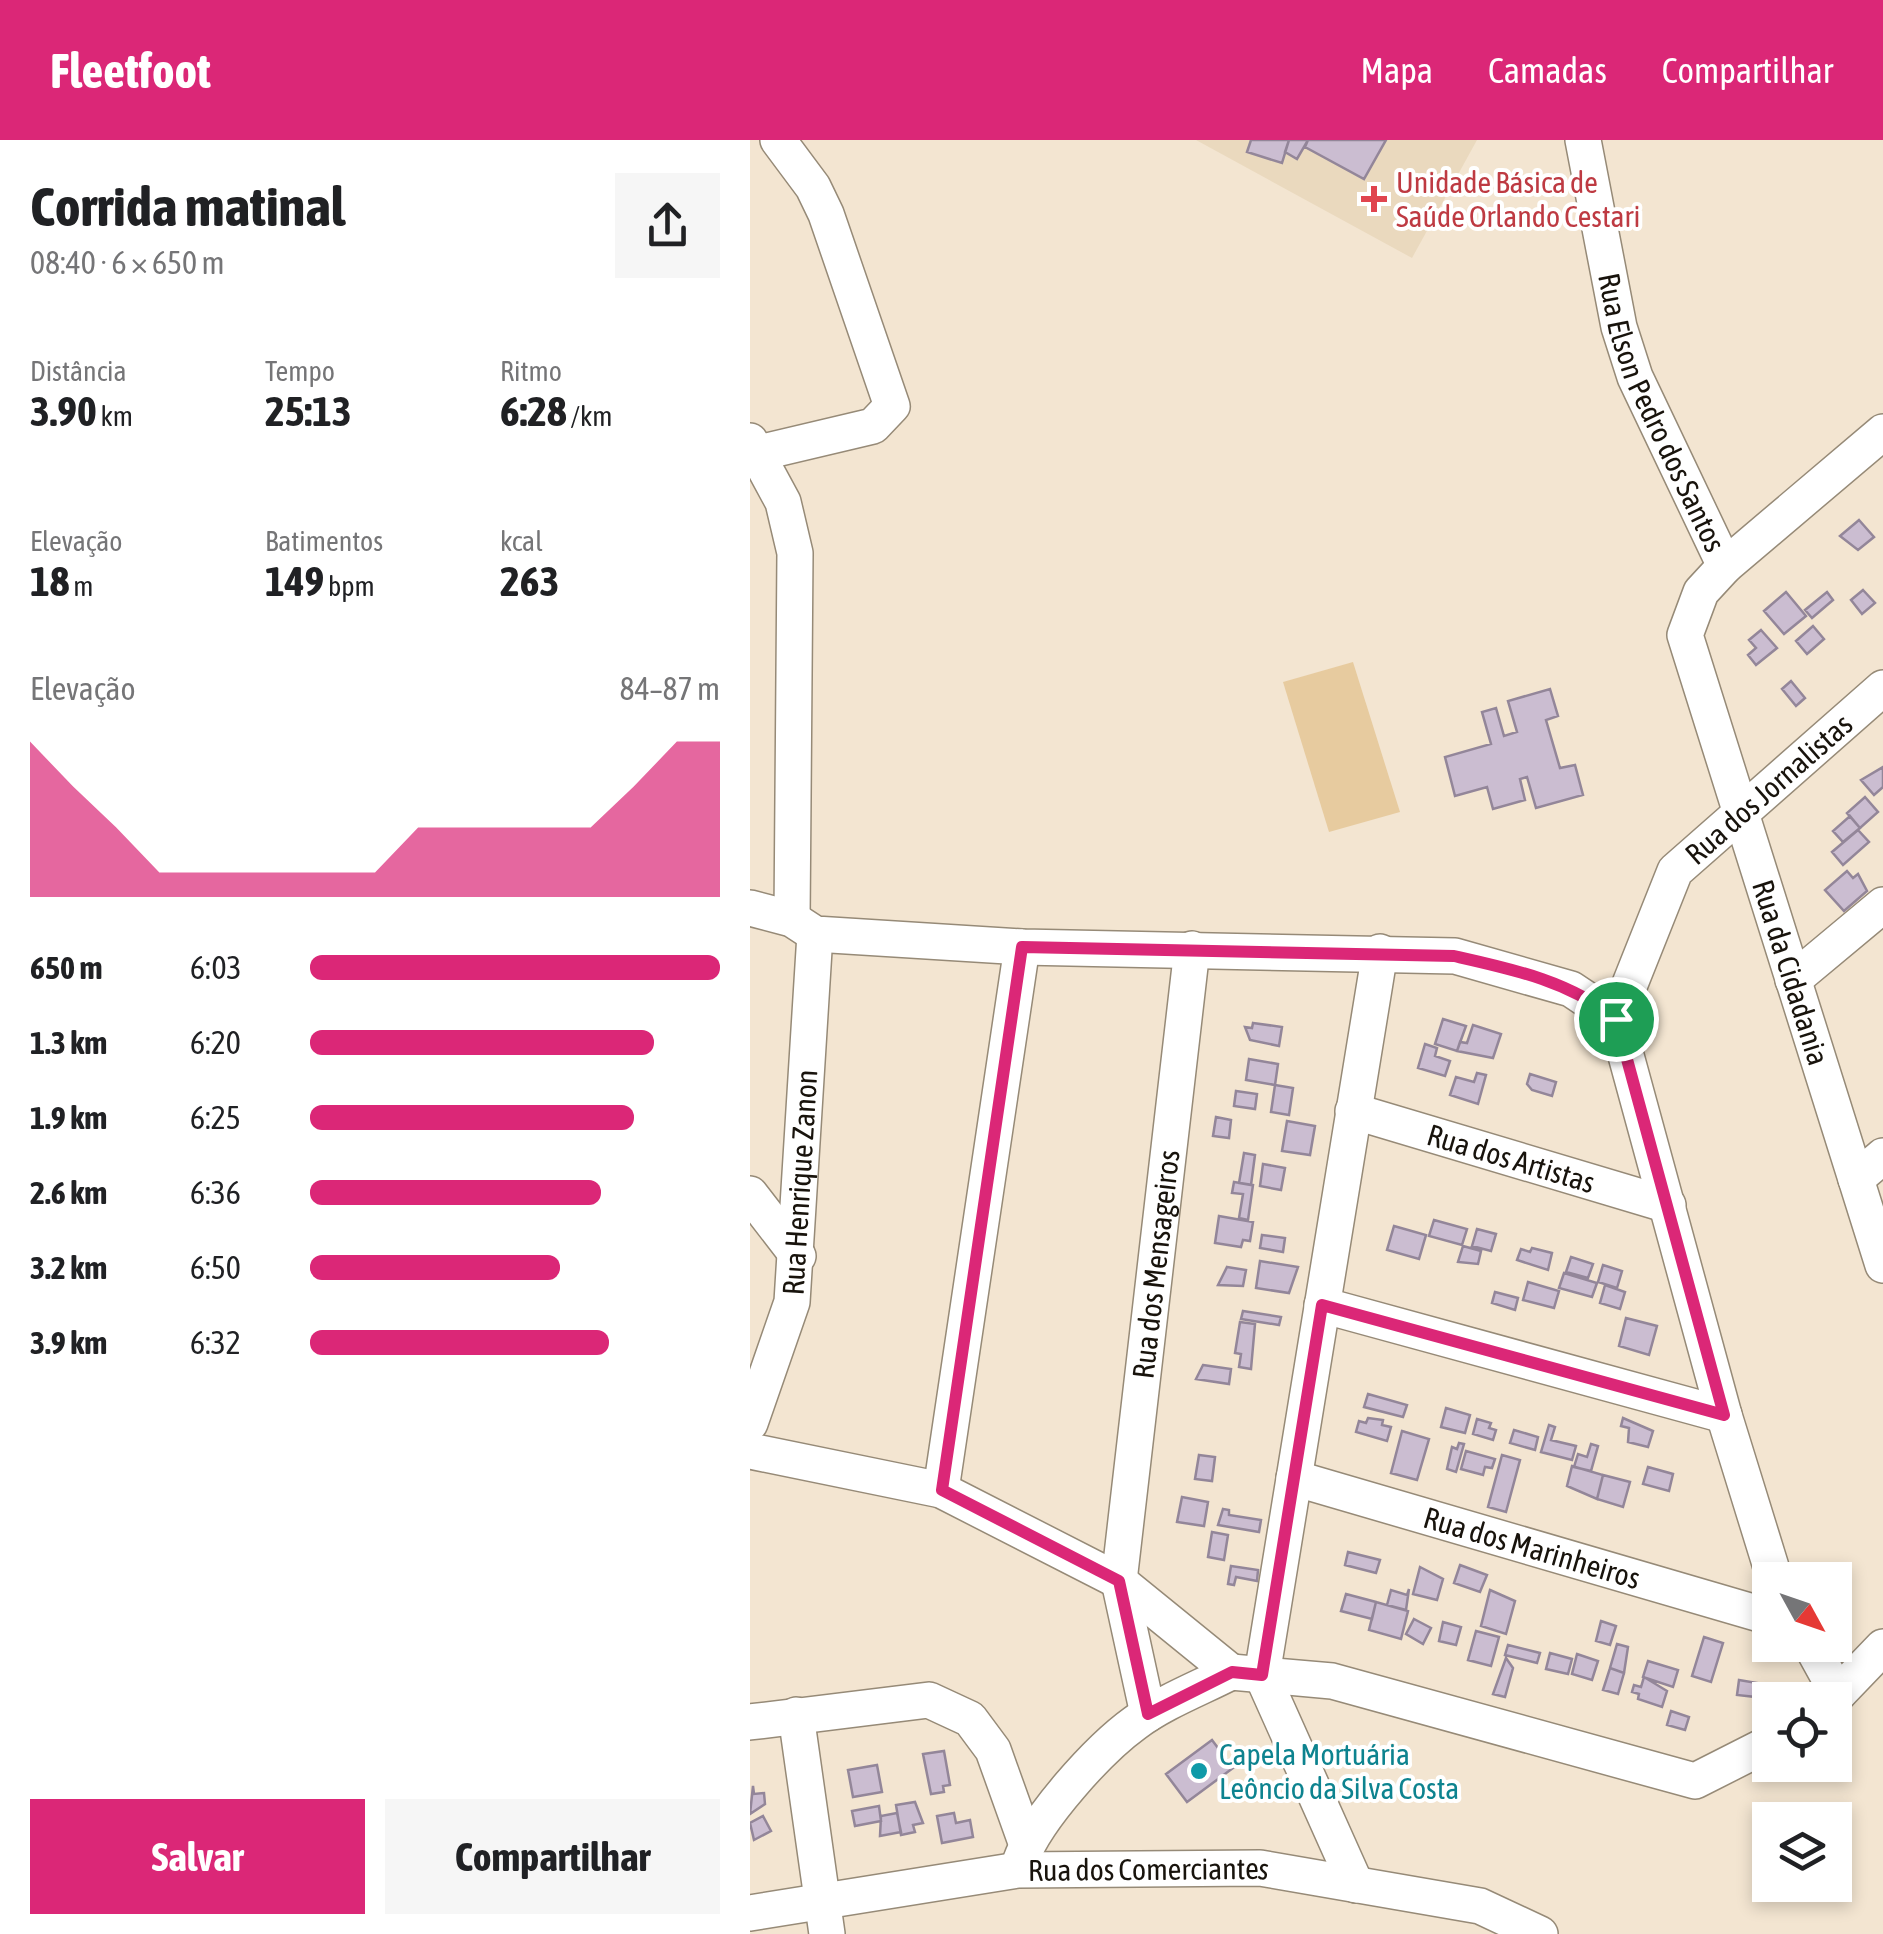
<!DOCTYPE html>
<html lang="pt">
<head>
<meta charset="utf-8">
<style>
  body { margin:0; font-family:"Asap Condensed",sans-serif; background:#f6f6f6; color:#202124; height:100vh; display:flex; flex-direction:column; font-size:38px; white-space:nowrap }
  * { box-sizing:border-box; margin:0 }
  p { font-size:32px; color:#757577 }
  .icon { flex:none; width:55px; height:55px; fill:none; stroke:currentColor; stroke-width:2; stroke-linecap:round; stroke-linejoin:round }
  .map { position:relative; flex:1; overflow:hidden }
  .details { display:flex; flex-direction:column; background:#fff; width:750px }
  .details>* { flex:none }
  .needle { width:65px; rotate:130deg }
  .controls { position:absolute; left:1002px; top:1422px; display:grid; gap:20px }
  .controls a { display:grid; place-items:center; width:100px; height:100px; border-radius:0px; background:#fff; box-shadow:0 5px 15px #0003; font-size:50px }
  .pin { position:absolute; display:grid; place-items:center; width:85px; height:85px; color:#fff; margin:-42px; border:5px solid #fff; border-radius:50%; box-shadow:0 2px 10px #0007 }
  .round { display:grid; place-items:center; flex:none; width:105px; height:105px; border-radius:0px; background:#f6f6f6 }
  .head { display:flex; align-items:center; justify-content:space-between; height:170px; padding:0 30px }
  h1 { font-size:55px; font-weight:700; line-height:75px }
  .stats { display:grid; grid-template-columns:repeat(3,1fr); gap:15px; height:170px; padding:10px 30px }
  .stats div { display:grid; align-content:center }
  .stats b { font-size:42px; font-weight:700 }
  .stats small { font-size:28px; font-weight:400 }
  .stats p { font-size:28px }
  .chart { height:280px; padding:20px 30px }
  .chart p { display:flex; justify-content:space-between }
  .chart svg { width:100%; height:180px; margin-top:10px; fill:#db2777; opacity:.7 }
  .button { display:flex; gap:20px; margin-top:auto; padding:20px 30px }
  .button a { flex:1; height:115px; border-radius:0px; background:#db2777; color:#fff; font-size:40px; font-weight:700; line-height:115px; text-align:center }
  .button a+a { background:#f6f6f6; color:#202124 }
  ul { padding:0 30px; list-style:none; font-size:32px }
  li { display:grid; grid-template-columns:160px 120px 1fr; align-items:center; height:75px }
  li i { height:25px; border-radius:12px; background:#db2777 }
  header { display:flex; align-items:center; gap:60px; box-sizing:border-box; height:140px; padding:0 50px; background:#db2777; color:#fff }
  header strong { font-size:48px }
  nav { display:flex; gap:55px; margin-inline-start:auto; font-size:35px }
  main { display:flex; flex:1; min-height:0 }
  .map>svg:first-child { display:block }
  .built { fill:#ead9be }
  .green { fill:#e7cb9f }
  .building { fill:#cbbdd1; stroke:#938699; stroke-width:2.5 }
  .lines { fill:none; stroke-linecap:round; stroke-linejoin:round }
  .minor-casing { stroke:#968a77; stroke-width:38 }
  .minor { stroke:#fff; stroke-width:35 }
  .route-casing { stroke:#fff; stroke-width:20 }
  .route { stroke:#db2777; stroke-width:12 }
  .health-dot { fill:#e0444e; stroke:#fff; stroke-width:4 }
  .culture-dot { fill:#0f9aa8; stroke:#fff; stroke-width:4 }
  .labels { text-anchor:middle; dominant-baseline:central; stroke-width:8; stroke-linejoin:round; paint-order:stroke }
  .health-label { font-size:30px; fill:#be3a42; stroke:#fff; text-anchor:start }
  .street-label { font-size:30px; fill:#18130c; stroke:#fff }
  .culture-label { font-size:30px; fill:#0d838f; stroke:#fff; text-anchor:start }
</style>
</head>
<body>
<header>
<strong>Fleetfoot</strong>
<nav><a>Mapa</a><a>Camadas</a><a>Compartilhar</a></nav>
</header>
<main>
<section class="details">
<div class="head"><div><h1>Corrida matinal</h1><p>08:40 · 6 × 650 m</p></div><a class="round"><svg class="icon" aria-label="share" viewBox="0 0 24 24"><path d="M12 15V3M7 8l5-5 5 5M5 13v7h14v-7"/></svg></a></div>
<div class="stats">
<div><p>Distância</p><b>3.90<small> km</small></b></div>
<div><p>Tempo</p><b>25:13</b></div>
<div><p>Ritmo</p><b>6:28<small> /km</small></b></div>
</div>
<div class="stats">
<div><p>Elevação</p><b>18<small> m</small></b></div>
<div><p>Batimentos</p><b>149<small> bpm</small></b></div>
<div><p>kcal</p><b>263</b></div>
</div>
<div class="chart"><p><span>Elevação</span>84–87 m</p>
<svg viewBox="0 0 160 44" preserveAspectRatio="none"><path d="M0 44V6L10 17L20 27L30 38L40 38L50 38L60 38L70 38L80 38L90 27L100 27L110 27L120 27L130 27L140 17L150 6L160 6V44z"/></svg>
</div>
<ul>
<li><b>650 m</b>6:03<i style="width:100%"></i></li>
<li><b>1.3 km</b>6:20<i style="width:84%"></i></li>
<li><b>1.9 km</b>6:25<i style="width:79%"></i></li>
<li><b>2.6 km</b>6:36<i style="width:71%"></i></li>
<li><b>3.2 km</b>6:50<i style="width:61%"></i></li>
<li><b>3.9 km</b>6:32<i style="width:73%"></i></li>
</ul>
<div class="button"><a>Salvar</a><a>Compartilhar</a></div>
</section>
<div class="map">
<svg width="1133" height="1794" viewBox="0 0 1133 1794">
  <rect width="100%" height="100%" fill="#f3e5d1"/>
  <path class="built" d="M446,0H727L662,118Z"/>
  <path class="green" d="M603,522L650,672L579,692L533,542Z"/>
  <path class="building" d="M501,0H539L532,23L497,12Z
    M539,0H558L547,19L535,12Z
    M558,0H636L614,39L555,7Z
    M1109,380L1124,397L1108,410L1090,396Z
    M1113,450L1125,463L1112,474L1101,460Z
    M1036,452L1056,476L1034,494L1014,471Z
    M1077,452L1083,460L1062,478L1055,470Z
    M1063,486L1074,499L1057,514L1046,501Z
    M1011,490L1027,508L1006,525L998,515L1006,508L999,500Z
    M1041,541L1055,558L1046,566L1032,549Z
    M800,549L808,576L796,580L810,628L825,625L833,655L786,668L777,637L770,639L775,660L743,669L737,647L705,656L695,617L741,604L732,572L746,568L754,596L767,592L758,561Z
    M1133,627V647L1124,655L1111,640Z
    M1115,657L1128,672L1110,688L1097,673Z
    M1100,676L1110,688L1093,702L1083,691Z
    M1108,690L1119,702L1093,725L1082,712Z
    M1097,731L1103,738L1108,734L1117,751L1094,771L1075,750Z
    M693,879L716,886L707,911L685,904Z
    M503,883L532,887L529,906L500,900L495,887L502,888Z
    M723,885L751,894L743,918L707,911L710,902L717,903Z
    M675,904L687,908L685,916L700,921L695,936L668,928Z
    M499,919L528,924L525,945L496,940Z
    M727,933L736,935L728,964L700,955L706,937L724,942Z
    M780,934L806,942L802,956L782,950L777,944Z
    M525,945L543,948L539,975L521,972Z
    M486,951L507,954L505,969L484,966Z
    M466,977L481,980L479,998L463,996Z
    M537,981L565,986L560,1015L532,1011Z
    M494,1013L505,1015L501,1045L489,1043Z
    M513,1024L535,1028L531,1050L510,1046Z
    M484,1042L503,1045L498,1080L489,1078L493,1054L482,1053Z
    M469,1076L503,1082L500,1101L493,1100L491,1107L465,1103Z
    M684,1080L717,1089L712,1105L679,1096Z
    M644,1086L676,1095L669,1119L637,1110Z
    M727,1089L746,1094L741,1111L722,1106Z
    M512,1095L535,1098L533,1112L510,1108Z
    M713,1106L731,1111L728,1124L708,1122Z
    M782,1108L802,1113L798,1130L767,1120L771,1109L780,1112Z
    M821,1117L843,1124L838,1138L816,1132Z
    M510,1121L548,1127L539,1153L506,1148Z
    M853,1125L872,1131L867,1148L848,1142Z
    M477,1127L496,1130L493,1146L468,1145Z
    M814,1133L847,1143L842,1157L809,1148Z
    M778,1142L809,1151L804,1168L773,1160Z
    M855,1145L875,1152L870,1169L850,1163Z
    M745,1152L768,1158L765,1170L742,1163Z
    M493,1171L531,1177L529,1185L491,1179Z
    M876,1178L907,1186L899,1215L869,1206Z
    M490,1182L505,1184L501,1229L489,1227L491,1214L485,1213Z
    M453,1225L481,1229L479,1244L446,1239Z
    M618,1254L657,1265L653,1277L614,1267Z
    M696,1268L720,1275L715,1293L691,1287Z
    M618,1278L633,1280L632,1285L641,1287L637,1301L606,1292L609,1281L616,1283Z
    M873,1278L903,1291L898,1307L878,1302L879,1288L871,1286Z
    M727,1279L741,1283L739,1288L746,1290L743,1300L723,1294Z
    M799,1285L805,1287L801,1300L826,1306L822,1320L791,1312Z
    M764,1290L788,1297L785,1310L760,1303Z
    M652,1291L679,1299L667,1340L641,1333Z
    M709,1303L714,1304L706,1332L697,1329L702,1307L707,1309Z
    M841,1304L848,1306L841,1331L824,1327L828,1314L837,1317Z
    M716,1311L745,1319L742,1328L735,1327L733,1335L711,1329Z
    M449,1315L465,1317L462,1341L445,1339Z
    M752,1315L770,1320L756,1372L738,1367Z
    M822,1326L853,1335L847,1359L817,1346Z
    M898,1327L923,1334L919,1351L893,1344Z
    M853,1335L880,1342L873,1367L847,1359Z
    M432,1357L458,1362L454,1386L427,1382Z
    M473,1369L479,1370V1375L511,1380L509,1392L468,1385Z
    M462,1392L478,1395L474,1420L458,1417Z
    M598,1412L630,1420L626,1433L595,1425Z
    M710,1425L737,1435L730,1452L704,1443Z
    M481,1426L508,1430L507,1441L486,1437L484,1445L478,1444Z
    M670,1427L693,1439L687,1460L663,1454Z
    M659,1449L656,1470L637,1465L641,1450L657,1455Z
    M740,1450L765,1461L756,1494L731,1486Z
    M596,1454L626,1462L622,1479L591,1471Z
    M626,1462L658,1471L651,1499L619,1490Z
    M664,1479L681,1488L673,1504L656,1494Z
    M851,1481L866,1486L860,1505L846,1501Z
    M693,1482L711,1487L706,1505L689,1501Z
    M726,1491L749,1497L741,1526L718,1520Z
    M954,1497L973,1503L961,1542L942,1536Z
    M867,1504L878,1507L874,1533L860,1528Z
    M758,1505L790,1513L787,1523L755,1515Z
    M800,1513L822,1519L818,1534L796,1529Z
    M827,1514L848,1521L842,1540L822,1534Z
    M756,1518L763,1528L755,1557L743,1554Z
    M898,1521L928,1530L923,1547L893,1537Z
    M860,1528L874,1533L868,1554L853,1550Z
    M894,1537L917,1551L912,1567L888,1559L889,1554L882,1552L884,1545L891,1547Z
    M989,1540L1007,1543L1006,1557L987,1555Z
    M921,1571L939,1577L935,1590L917,1585Z
    M462,1600L483,1628L437,1662L416,1634Z
    M194,1611L200,1645L193,1646L194,1652L181,1654L173,1614Z
    M127,1625L132,1652L103,1657L98,1630Z
    M3,1646L4,1654L14,1653L15,1664L0,1674Z
    M165,1662L173,1683L163,1685L165,1692L151,1695L146,1665Z
    M129,1666L131,1681L105,1686L102,1671Z
    M147,1673L151,1692L130,1696L131,1676Z
    M204,1673L206,1683L220,1680L223,1697L192,1703L187,1676Z
    M13,1676L21,1691L4,1700L0,1683Z"/>
  <g class="lines">
    <g class="minor-casing">
      <g id="minor">
        <path id="s1" d="M833,0L869,187L885,237L975,426"/>
        <path id="s2" d="M1133,292L975,426L951,452L935,495L1133,1125"/>
        <path d="M0,301L33,362L45,413L42,779"/>
        <path d="M0,315L123,286L142,266L76,74L63,47L28,0"/>
        <path id="s3" d="M0,768L42,779L65,794L272,807L705,816L821,849L866,879L925,731L1133,548"/>
        <path d="M1043,840L1133,765"/>
        <path d="M866,879L974,1275L1025,1440"/>
        <path id="s4" d="M603,971L918,1065"/>
        <path d="M1106,1039L1133,1016"/>
        <path d="M0,1054L48,1116"/>
        <path d="M572,1165L974,1275"/>
        <path id="s5" d="M0,1283L42,1162L65,794"/>
        <path d="M0,1311L191,1350L369,1441L481,1532"/>
        <path id="s6" d="M544,1338L1020,1477"/>
        <path d="M191,1350L272,807"/>
        <path d="M1061,1505L1088,1554"/>
        <path d="M481,1532L582,1541L945,1641L1020,1603"/>
        <path d="M1082,1560L1133,1507"/>
        <path id="s7" d="M398,1574L369,1441L442,809"/>
        <path d="M46,1575L77,1794"/>
        <path d="M0,1582L179,1560L220,1579L243,1610L277,1705"/>
        <path d="M271,1720C286,1678 349,1609 385,1583C413,1562 450,1548 481,1532"/>
        <path d="M606,1745L512,1535L630,812"/>
        <path id="s8" d="M0,1773L268,1730L510,1728L730,1766L790,1794"/>
      </g>
    </g>
    <use href="#minor" class="minor"/>
  </g>
  <g class="lines">
    <g class="route-casing">
      <path id="route" d="M272,807L704,816C762,829 820,841 866,879L974,1275L572,1165L512,1535L482,1532L398,1574L369,1441L192,1350Z"/>
    </g>
    <use href="#route" class="route"/>
  </g>
  <path class="health-dot" d="M619 44h10v10h10v10h-10v10h-10v-10h-10v-10h10z"/>
  <circle class="culture-dot" cx="449" cy="1631" r="10"/>
  <g class="labels">
    <g class="health-label">
      <text x="646" y="42">Unidade Básica de<tspan x="646" dy="34">Saúde Orlando Cestari</tspan></text>
    </g>
    <g class="street-label">
      <text stroke="none"><textPath href="#s1" startOffset="285">Rua Elson Pedro dos Santos</textPath></text>
      <text stroke="none"><textPath href="#s3" startOffset="1170">Rua dos Jornalistas</textPath></text>
      <text stroke="none"><textPath href="#s2" startOffset="642">Rua da Cidadania</textPath></text>
      <text stroke="none"><textPath href="#s4" startOffset="165">Rua dos Artistas</textPath></text>
      <text stroke="none"><textPath href="#s5" startOffset="248">Rua Henrique Zanon</textPath></text>
      <text stroke="none"><textPath href="#s7" startOffset="455">Rua dos Mensageiros</textPath></text>
      <text stroke="none"><textPath href="#s6" startOffset="248">Rua dos Marinheiros</textPath></text>
      <text stroke="none"><textPath href="#s8" startOffset="402">Rua dos Comerciantes</textPath></text>
    </g>
    <g class="culture-label">
      <text x="469" y="1614">Capela Mortuária<tspan x="469" dy="34">Leôncio da Silva Costa</tspan></text>
    </g>
  </g>
</svg>
<div class="controls">
<a><svg class="needle" viewBox="-14 -14 28 28"><path d="M0-13l5 13h-10z" fill="#e53935"/><path d="M0 13l5-13h-10z" fill="#757577"/></svg></a>
<a><svg class="icon" aria-label="locate" viewBox="0 0 24 24"><circle cx="12" cy="12" r="6"/><path d="M12 2v4M12 18v4M2 12h4M18 12h4"/></svg></a>
<a><svg class="icon" aria-label="layers" viewBox="0 0 24 24"><path d="M12 4l9 5-9 5-9-5zM3 14l9 5 9-5"/></svg></a>
</div>
<div class="pin" style="left:866px;top:879px;background:#1e9e55"><svg class="icon" aria-label="arrive" viewBox="0 0 24 24"><path d="M6 21V4h12l-3 4 3 4H6"/></svg></div>
</div>
</main>
</body>
</html>
